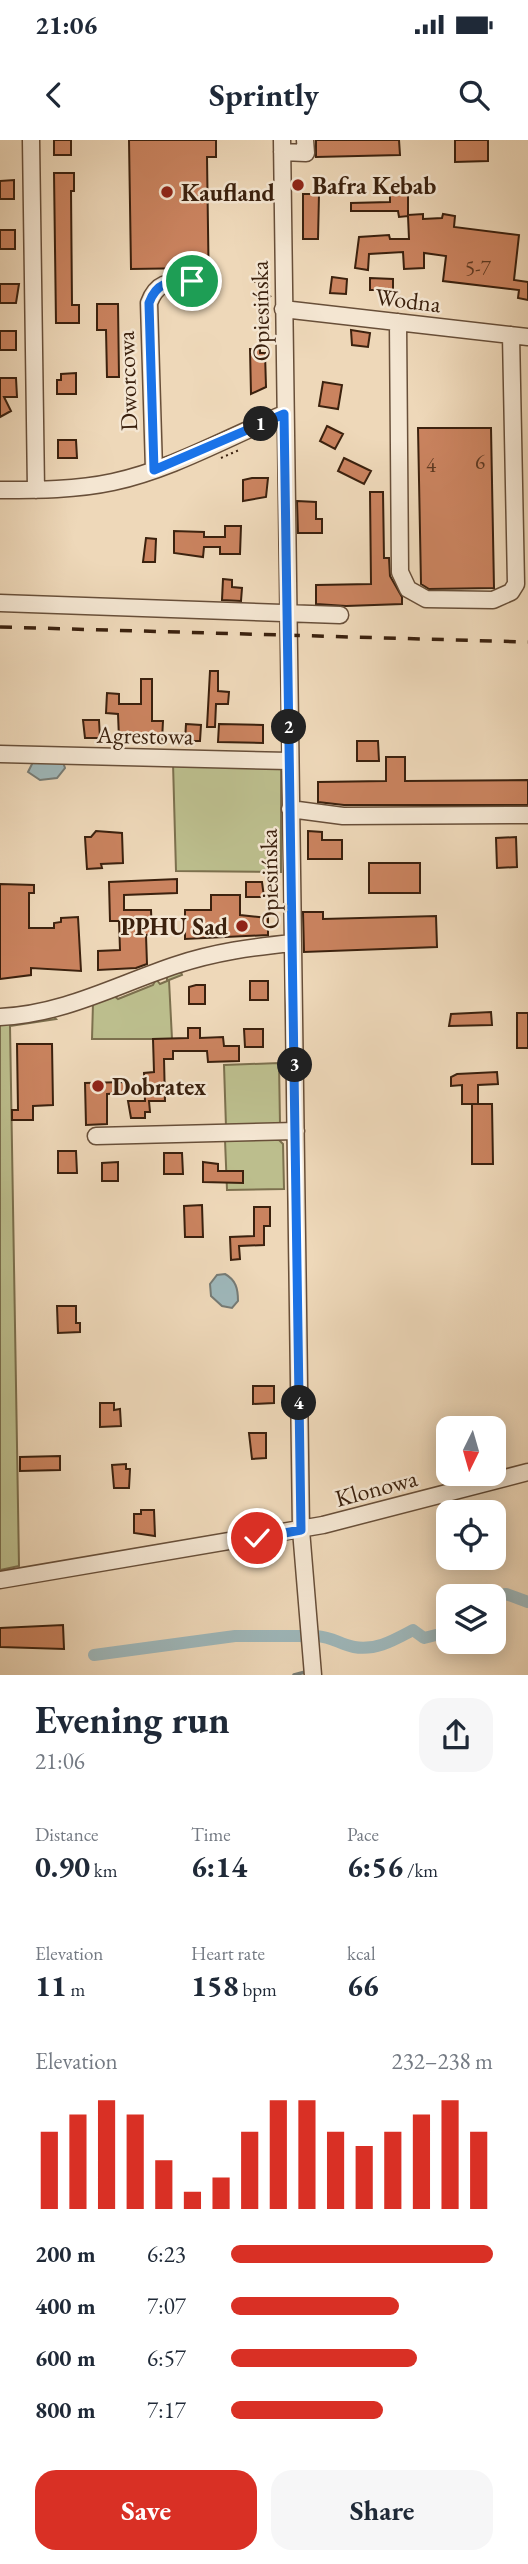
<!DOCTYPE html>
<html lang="en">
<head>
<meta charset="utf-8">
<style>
  body { margin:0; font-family:"EB Garamond",serif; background:#f6f6f7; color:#1f2937; height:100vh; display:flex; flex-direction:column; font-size:26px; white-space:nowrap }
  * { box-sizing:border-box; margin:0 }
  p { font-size:23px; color:#747a83 }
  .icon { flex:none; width:38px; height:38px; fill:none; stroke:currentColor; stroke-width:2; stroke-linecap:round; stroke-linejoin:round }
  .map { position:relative; height:1535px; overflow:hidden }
  .drawer { display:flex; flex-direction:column; background:#fff; flex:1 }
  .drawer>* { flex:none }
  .needle { width:46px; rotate:185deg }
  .fabs { position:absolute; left:436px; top:1276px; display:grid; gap:14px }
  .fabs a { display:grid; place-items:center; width:70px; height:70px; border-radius:14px; background:#fff; box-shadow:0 4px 18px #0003; font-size:35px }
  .pin { position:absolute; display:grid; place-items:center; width:60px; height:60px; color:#fff; margin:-30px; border:4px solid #fff; border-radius:50%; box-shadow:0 2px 7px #0007 }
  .km { position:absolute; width:35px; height:35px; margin:-18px; border-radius:50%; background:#222; color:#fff; font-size:19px; line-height:35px; text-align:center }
  .round { display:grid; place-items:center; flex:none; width:74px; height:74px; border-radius:21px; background:#f6f6f7 }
  .head { display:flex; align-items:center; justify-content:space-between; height:119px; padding:0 35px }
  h1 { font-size:38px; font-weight:700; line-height:52px }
  .figures { display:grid; grid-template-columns:repeat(3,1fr); gap:10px; height:119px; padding:7px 35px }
  .figures div { display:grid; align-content:center }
  .figures b { font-size:30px; font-weight:700 }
  .figures small { font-size:19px; font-weight:400 }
  .figures p { font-size:19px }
  .chart { height:196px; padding:14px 35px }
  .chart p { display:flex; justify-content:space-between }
  .chart svg { width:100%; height:126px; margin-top:7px; stroke:#d93025; stroke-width:6 }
  .action { display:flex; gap:14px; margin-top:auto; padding:14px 35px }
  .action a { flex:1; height:80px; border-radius:21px; background:#d93025; color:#fff; font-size:28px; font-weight:700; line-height:80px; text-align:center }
  .action a+a { background:#f6f6f7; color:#1f2937 }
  ul { padding:0 35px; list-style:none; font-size:23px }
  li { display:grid; grid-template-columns:112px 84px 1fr; align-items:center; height:52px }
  li i { height:18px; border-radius:9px; background:#d93025 }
  .status { display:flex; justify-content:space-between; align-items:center; height:49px; padding:0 35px; background:#fff; direction:ltr }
  .status svg { height:19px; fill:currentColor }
  header { display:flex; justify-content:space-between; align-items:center; height:91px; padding:0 35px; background:#fff; font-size:32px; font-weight:700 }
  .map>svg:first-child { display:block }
  .green { fill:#bcbe8d; stroke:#7c704e; stroke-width:2 }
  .water { fill:#9eb7ba; stroke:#767b75; stroke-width:2 }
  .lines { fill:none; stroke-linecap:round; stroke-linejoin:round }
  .stream { stroke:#767b75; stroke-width:3.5 }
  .canal { stroke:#9eb7ba; stroke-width:12 }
  .building { fill:#ca835f; stroke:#3b210e; stroke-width:2 }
  .minor-casing { stroke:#684f39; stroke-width:19 }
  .path { stroke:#3b210e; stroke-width:2; stroke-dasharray:2 3.5; stroke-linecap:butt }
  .minor { stroke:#f4e6d2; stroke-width:16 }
  .rail { stroke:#3b210e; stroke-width:3.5; stroke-dasharray:12 12; stroke-linecap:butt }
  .route-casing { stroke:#fff; stroke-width:14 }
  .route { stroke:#1a73e8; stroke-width:9 }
  .poi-dot { fill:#8f2418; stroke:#f4e6d2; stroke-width:2.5 }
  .labels { text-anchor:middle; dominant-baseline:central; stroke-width:5; stroke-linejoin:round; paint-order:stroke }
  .number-label { font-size:21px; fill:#5f3a22 }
  .poi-label { font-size:24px; font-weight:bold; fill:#3b210e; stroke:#f4e6d2; text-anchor:start }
  .street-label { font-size:24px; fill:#3b210e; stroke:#f4e6d2 }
</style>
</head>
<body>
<div class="status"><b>21:06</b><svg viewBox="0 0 49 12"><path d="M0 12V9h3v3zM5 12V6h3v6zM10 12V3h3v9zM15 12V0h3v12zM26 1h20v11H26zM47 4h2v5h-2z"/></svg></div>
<header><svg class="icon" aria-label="back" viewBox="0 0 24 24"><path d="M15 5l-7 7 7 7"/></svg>Sprintly<svg class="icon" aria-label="search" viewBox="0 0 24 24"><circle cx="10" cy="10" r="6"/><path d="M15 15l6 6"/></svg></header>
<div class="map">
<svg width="528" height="1535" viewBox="0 0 528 1535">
  <rect width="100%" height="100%" fill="#eed8b9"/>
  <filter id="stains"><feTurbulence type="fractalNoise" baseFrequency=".00286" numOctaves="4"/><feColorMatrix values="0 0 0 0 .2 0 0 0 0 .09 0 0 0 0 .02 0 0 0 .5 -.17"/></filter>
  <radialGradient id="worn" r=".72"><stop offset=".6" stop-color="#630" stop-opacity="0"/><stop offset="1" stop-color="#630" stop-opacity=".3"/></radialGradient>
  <path class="green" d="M173,623L281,627V732L176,731Z
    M181,832L182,835L169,840L172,899H92L93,863L113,855L118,859L153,845L156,839L160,844L167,841V835Z
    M53,876L56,879L10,886L19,1426L0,1430V882Z
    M279,923L280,984L226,987L224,925Z
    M225,1000H279L283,1004L284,1049L227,1050Z"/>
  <path class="water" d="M33,622H63L65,628L57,638L40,640L28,632Z
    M225,1134C236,1140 238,1149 238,1161L232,1168L222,1166L211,1156L210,1144L217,1135Z"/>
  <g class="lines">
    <path class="stream" d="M301,1496L304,1507
      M294,1535L309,1531"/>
    <path class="canal" d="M492,1456L506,1454L528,1462
      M316,1496C333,1497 339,1504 354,1507C376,1511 394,1500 413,1490L424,1498L448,1492
      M94,1515L235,1496H301"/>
  </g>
  <path class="building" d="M54,0H71V15H54Z
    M129,0H216V17H207L209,158L200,159L202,140L197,128L131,129Z
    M316,0H399L400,15L316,17Z
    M455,0H488V21L455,22Z
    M54,33H74V51H71L72,165H79V183H56Z
    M14,40V59H0V41Z
    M408,50V75L423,74V79L442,78L443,74L455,76L454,87L519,95L514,140L528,142V160L518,158L519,150L443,141L446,116L424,113V128L404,129L403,112L369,114L368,130L355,128L359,97L389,95L390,99H409L408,76L399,77L398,71H351V63L390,62V51Z
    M303,54H319L318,99H303Z
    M0,90H15V109H0Z
    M332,137L347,139L346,154L330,153Z
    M370,138L393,139V150H370Z
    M0,144H19L16,163H0Z
    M97,164H118L119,237H107L106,190H97Z
    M351,190L370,193L368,207L352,205Z
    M0,191H16V210H0Z
    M250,209H260V213H265L266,247L251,254Z
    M76,233V254H57V240H61V234Z
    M0,238H16L17,257H4L11,271L0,277Z
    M323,242L342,245L338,269L319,266Z
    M327,286L343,294L335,309L320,301Z
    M418,288H491L494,448L429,449L421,444Z
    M58,300H76L77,318H58Z
    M344,318L371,331L364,344L338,331Z
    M252,338H268L266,357L243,361V340Z
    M370,352H383L384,418H389L390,436L402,457V464L346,466L316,464V445L371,444Z
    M297,361L316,362V379H322V393H298Z
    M225,386H241L240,414H220V407H204L203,417L174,413V391L204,392V397H225Z
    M146,398L156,399L155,422H143Z
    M223,439L232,440V447L242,448L241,461L222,460Z
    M210,531H218V551L229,552L228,564H216L215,587H207Z
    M141,539H152V581H163L162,600L119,598L118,574L106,573L107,553L119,554V564H141Z
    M83,580H99L100,598H85Z
    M186,584L201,585L200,601H185Z
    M219,584L263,585V603L218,602Z
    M357,601H378L379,621H357Z
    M386,617H405V641L528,640V665H344L318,662V642L386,641Z
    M96,691L122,693L123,723L101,724L102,728L87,729L85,697H91Z
    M308,691L322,692V700H342V719H308Z
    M516,697L517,727L497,728L496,698Z
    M369,723H420V753H369Z
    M177,739V753L124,755V770H151L152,794L146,795L147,824L136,828L98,830V811L120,810L119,781H110L109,742Z
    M246,742H262L264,757H246Z
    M0,744L34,745V753H29V788H54V783L61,782V778L78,777L81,831L31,828V835L0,839Z
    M211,755H240V775L268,778V795L185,799V770H211Z
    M303,772H323V779L436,776L437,807L304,812Z
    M250,841H268V860H250Z
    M196,845H205V864H189V847Z
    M491,872L492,885L449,886L451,874Z
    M517,873H528V908H517Z
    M188,888H200V898L223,897L224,906H239V921L208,922L207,911H173V919H164L165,961H149L150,972H145V978H131L128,961H145L144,933L154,932L153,899L188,898Z
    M244,889H263V907H245Z
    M17,904H52L53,965L33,966V980H12V970H18Z
    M497,932L498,944L478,945V964H462V945L451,946V937L457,934Z
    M125,942V953L107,954V984L86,985L85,943Z
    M472,964H492L493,1024H472Z
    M58,1011H76L77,1033H58Z
    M164,1013H182L183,1034H164Z
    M118,1022V1041H102V1023Z
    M203,1022L218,1024V1031H243V1043L203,1042Z
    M202,1065L203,1097H185L184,1066Z
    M254,1067H270V1086H264V1105L239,1106L240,1119L231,1120L230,1097L254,1096Z
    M57,1166H76V1183H80V1192L58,1193Z
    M253,1246H274V1263L253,1264Z
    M100,1263H114V1270L120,1269L121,1286L100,1287Z
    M249,1293H266V1318L252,1319Z
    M60,1316V1330L20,1331V1317Z
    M126,1324V1329H130L129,1348H114L112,1325Z
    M141,1370H154L155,1396L134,1393V1374H141Z
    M63,1485L64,1509L0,1507V1488Z"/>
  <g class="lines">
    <g class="minor-casing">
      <path id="minor" d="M31,0L36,350
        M282,0L301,1390L313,1535
        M282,12L306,13L305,0
        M283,169L528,197
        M398,182L400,432L408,449L426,459L493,460L511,452L516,444L511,195
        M154,330L149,163C157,141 170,142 192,141
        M0,350C38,350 76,350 113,342C173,329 228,297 284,274
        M0,463L340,475
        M0,614L289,621
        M290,669L343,676L528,675
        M0,877C64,874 116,845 176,825C215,812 252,807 293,803
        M96,996L296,991
        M0,1440L323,1385L528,1332"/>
    </g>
    <path class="path" d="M254,141L271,157
      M221,318L239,310"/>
    <use href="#minor" class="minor"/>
    <path class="rail" d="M0,487L528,502"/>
  </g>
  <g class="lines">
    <g class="route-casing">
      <path id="route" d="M192,141C170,142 157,141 149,163L154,330L284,274L301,1390L257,1398"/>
    </g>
    <use href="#route" class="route"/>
  </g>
  <g class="poi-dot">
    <circle cx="298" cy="45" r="7"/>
    <circle cx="167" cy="52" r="7"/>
    <circle cx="242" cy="786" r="7"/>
    <circle cx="98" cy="946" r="7"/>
  </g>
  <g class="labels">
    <g class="number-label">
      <text x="478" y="127">5-7</text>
      <text x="480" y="321">6</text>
      <text x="431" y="324">4</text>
    </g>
    <g class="poi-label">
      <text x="312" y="45">Bafra Kebab</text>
      <text x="181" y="52">Kaufland</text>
      <text x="228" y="786" text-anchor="end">PPHU Sad</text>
      <text x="112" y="946">Dobratex</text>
    </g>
    <g class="street-label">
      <text transform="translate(408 160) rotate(7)">Wodna</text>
      <text transform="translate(260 171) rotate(-91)">Opiesińska</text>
      <text transform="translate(127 241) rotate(-92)">Dworcowa</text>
      <text transform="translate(145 595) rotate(1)">Agrestowa</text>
      <text transform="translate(269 739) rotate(-91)">Opiesińska</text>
      <text transform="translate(376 1348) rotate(-15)">Klonowa</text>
    </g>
  </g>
  <rect width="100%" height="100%" filter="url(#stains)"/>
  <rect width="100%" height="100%" fill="url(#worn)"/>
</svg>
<div class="fabs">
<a><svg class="needle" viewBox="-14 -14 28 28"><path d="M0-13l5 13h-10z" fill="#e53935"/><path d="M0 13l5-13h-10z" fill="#747a83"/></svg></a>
<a><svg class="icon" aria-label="locate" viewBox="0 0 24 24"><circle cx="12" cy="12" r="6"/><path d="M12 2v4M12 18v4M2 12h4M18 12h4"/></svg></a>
<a><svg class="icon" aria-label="layers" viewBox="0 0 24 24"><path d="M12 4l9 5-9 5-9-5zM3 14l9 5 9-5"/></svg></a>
</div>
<div class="pin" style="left:192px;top:141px;background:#1e9e55"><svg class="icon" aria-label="arrive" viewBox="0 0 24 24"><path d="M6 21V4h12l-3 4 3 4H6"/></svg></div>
<div class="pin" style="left:257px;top:1398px;background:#d93025"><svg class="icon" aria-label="check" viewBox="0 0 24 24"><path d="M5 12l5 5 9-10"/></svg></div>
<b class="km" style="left:261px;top:284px">1</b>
<b class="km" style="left:289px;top:587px">2</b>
<b class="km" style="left:295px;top:925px">3</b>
<b class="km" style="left:299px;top:1263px">4</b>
</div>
<section class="drawer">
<div class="head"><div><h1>Evening run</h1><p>21:06</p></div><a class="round"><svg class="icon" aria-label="share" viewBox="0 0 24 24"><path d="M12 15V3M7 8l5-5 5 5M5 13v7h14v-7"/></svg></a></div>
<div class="figures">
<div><p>Distance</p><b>0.90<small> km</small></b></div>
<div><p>Time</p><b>6:14</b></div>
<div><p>Pace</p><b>6:56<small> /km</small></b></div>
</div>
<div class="figures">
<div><p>Elevation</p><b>11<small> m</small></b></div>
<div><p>Heart rate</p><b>158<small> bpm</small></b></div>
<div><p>kcal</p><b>66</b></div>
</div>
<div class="chart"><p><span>Elevation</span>232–238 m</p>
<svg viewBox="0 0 160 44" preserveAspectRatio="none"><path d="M5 44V17M15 44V11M25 44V6M35 44V11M45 44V27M55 44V38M65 44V33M75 44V17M85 44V6M95 44V6M105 44V17M115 44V22M125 44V17M135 44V11M145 44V6M155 44V17"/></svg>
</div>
<ul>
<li><b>200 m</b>6:23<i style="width:100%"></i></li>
<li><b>400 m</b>7:07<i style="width:64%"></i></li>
<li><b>600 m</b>6:57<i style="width:71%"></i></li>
<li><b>800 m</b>7:17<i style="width:58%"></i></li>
</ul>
<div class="action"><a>Save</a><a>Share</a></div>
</section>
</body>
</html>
